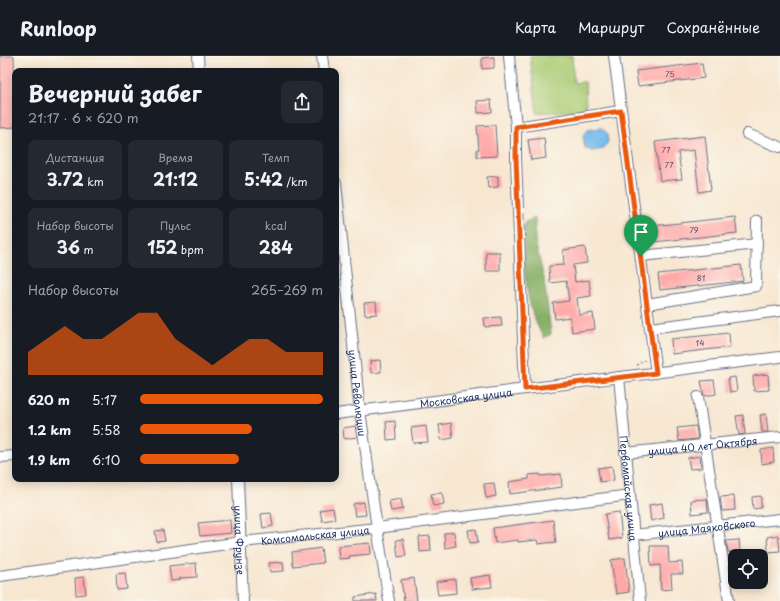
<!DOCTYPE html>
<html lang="ru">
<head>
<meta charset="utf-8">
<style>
  body { margin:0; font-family:"Playpen Sans",sans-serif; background:#242831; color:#f1f3f6; height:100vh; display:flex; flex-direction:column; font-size:15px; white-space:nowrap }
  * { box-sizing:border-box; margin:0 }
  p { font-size:13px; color:#9ea1a6 }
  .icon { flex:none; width:22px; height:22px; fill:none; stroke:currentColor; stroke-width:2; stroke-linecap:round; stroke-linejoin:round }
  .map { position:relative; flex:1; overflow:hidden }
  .side { position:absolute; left:12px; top:12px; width:327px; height:414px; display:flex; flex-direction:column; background:#171b24; border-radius:8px; box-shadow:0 2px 10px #0003 }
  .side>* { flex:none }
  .tools { position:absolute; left:728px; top:493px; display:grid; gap:8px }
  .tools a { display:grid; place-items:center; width:40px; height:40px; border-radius:8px; background:#171b24; box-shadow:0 2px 10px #0003; font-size:20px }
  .pin { position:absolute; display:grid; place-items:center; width:34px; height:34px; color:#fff; margin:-41px -17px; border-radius:50% 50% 50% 0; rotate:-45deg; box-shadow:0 0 4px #0007 }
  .pin .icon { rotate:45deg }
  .round { display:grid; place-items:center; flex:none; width:42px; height:42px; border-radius:8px; background:#242831 }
  .head { display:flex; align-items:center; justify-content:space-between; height:68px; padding:0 16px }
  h1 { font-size:22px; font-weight:700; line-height:30px }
  .stats { display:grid; grid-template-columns:repeat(3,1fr); gap:6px; height:68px; padding:4px 16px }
  .stats div { display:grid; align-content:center; border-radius:8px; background:#242831; text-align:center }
  .stats b { font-size:17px; font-weight:700 }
  .stats small { font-size:11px; font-weight:400 }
  .stats p { font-size:11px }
  .chart { height:112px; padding:8px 16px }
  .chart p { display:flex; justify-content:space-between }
  .chart svg { width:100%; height:72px; margin-top:4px; fill:#ea580c; opacity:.7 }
  ul { padding:0 16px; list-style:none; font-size:13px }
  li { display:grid; grid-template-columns:64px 48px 1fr; align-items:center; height:30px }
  li i { height:10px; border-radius:5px; background:#ea580c }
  header { display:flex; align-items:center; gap:24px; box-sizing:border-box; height:56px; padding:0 20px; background:#171b24; border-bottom:1px solid #363941 }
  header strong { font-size:19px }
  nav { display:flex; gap:22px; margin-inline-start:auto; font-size:14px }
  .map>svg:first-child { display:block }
  .green { fill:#abcc74; stroke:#637e69 }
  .forest { fill:#88b066; stroke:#527062 }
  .water { fill:#75bcec; stroke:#4876a5 }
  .building { fill:#fea9a8 }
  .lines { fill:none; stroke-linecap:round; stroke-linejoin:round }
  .minor-casing { stroke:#686f86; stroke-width:12 }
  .path { stroke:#686f86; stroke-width:1.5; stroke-dasharray:1 3; stroke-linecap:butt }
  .minor { stroke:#fff; stroke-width:10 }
  .route-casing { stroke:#fff; stroke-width:8 }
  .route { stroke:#ea580c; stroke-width:5 }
  .labels { text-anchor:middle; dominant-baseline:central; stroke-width:4; stroke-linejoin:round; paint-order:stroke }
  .number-label { font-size:8px; fill:#544e70 }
  .street-label { font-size:10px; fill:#1b2f5e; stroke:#fbf7ec }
</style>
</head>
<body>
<header>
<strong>Runloop</strong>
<nav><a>Карта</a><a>Маршрут</a><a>Сохранённые</a></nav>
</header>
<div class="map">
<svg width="780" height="545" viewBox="0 0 780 545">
  <rect width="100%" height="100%" fill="#fbf7ec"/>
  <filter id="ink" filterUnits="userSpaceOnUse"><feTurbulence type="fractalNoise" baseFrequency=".025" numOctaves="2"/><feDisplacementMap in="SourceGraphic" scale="8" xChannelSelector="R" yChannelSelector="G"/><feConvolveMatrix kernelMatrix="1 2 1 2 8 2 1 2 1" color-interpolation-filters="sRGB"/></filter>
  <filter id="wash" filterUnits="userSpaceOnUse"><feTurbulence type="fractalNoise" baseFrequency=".012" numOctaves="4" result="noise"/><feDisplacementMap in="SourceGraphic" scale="16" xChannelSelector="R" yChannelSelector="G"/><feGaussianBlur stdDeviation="0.9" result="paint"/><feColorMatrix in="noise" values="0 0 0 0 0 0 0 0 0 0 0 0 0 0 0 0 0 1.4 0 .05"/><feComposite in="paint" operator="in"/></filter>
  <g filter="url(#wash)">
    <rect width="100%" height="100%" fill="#f7e7d1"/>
    <path class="green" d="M530,0H572L574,27L585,26L586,54L537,57Z"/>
    <path class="forest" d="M535,162V185L544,223L551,278L544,282C540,275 536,267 533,259C524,232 523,195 525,166Z"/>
    <path class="water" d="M602,72L607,77L608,86L603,93L592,95L585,92L583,80L587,74Z"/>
    <g id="blocks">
      <path class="building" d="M0,0H14L15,71L0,72Z
        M494,1V12L482,13V2Z
        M702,7L704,22L638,30L636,15Z
        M491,44L492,56L478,57L477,45Z
        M495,69L497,100L477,101V93H479L477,70Z
        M705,80L711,134L699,136L694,94L678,96L682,123L660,125L655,86Z
        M544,82L546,102L531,104L528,84Z
        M498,120V131L488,132L487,121Z
        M735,161L737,177L654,186L652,170Z
        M585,191L587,207L573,209L575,226L589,224L591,240L577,242L579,259L593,257L595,273L572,276L570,261L555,263L553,247L569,245L566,225L550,227L549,210L564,209L563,194Z
        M486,196H500V215H486Z
        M741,209L743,225L660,234L658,218Z
        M376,246L377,258L365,259L364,247Z
        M501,261L502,270L485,271L484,262Z
        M729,277L730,291L672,298L671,283Z
        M380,304L381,316L371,317L370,305Z
        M768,318L769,334L754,335L753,320Z
        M735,321L737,335L730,336L728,322Z
        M714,324L716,338L704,340L701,325Z
        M766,358L768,376H762L760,359Z
        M743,359L745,378L739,379L736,360Z
        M395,365L396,383L387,384L386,366Z
        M451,367L453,382L441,384L439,369Z
        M355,370L357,381L344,383L343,372Z
        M426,370L428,386L413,387L411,372Z
        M696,370L698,383L679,385L677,372Z
        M773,392L774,406L762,408L761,394Z
        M700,400L701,412L690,413L688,402Z
        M612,410L614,424L600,426L598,412Z
        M540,418V420L561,418L562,431L510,438L509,426L529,423V419Z
        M494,427L496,440L486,442L484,428Z
        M442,437L444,448L433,450L431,438Z
        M734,440L735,454L722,455L720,441Z
        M761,440V452L753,453L752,441Z
        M401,443L403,453L391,455L389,445Z
        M707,443L708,456L692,458L691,444Z
        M364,446L366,459L355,460L353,448Z
        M662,447L664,462L651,465L649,449Z
        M333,452L335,463L322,465L320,454Z
        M619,456L622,482L609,484L605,458Z
        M271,457L273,470L263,472L261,458Z
        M230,464L231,477L200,480L198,467Z
        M553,464L556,486L538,488L537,484L518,486V484L495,487L493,472Z
        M476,473L478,486L470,487L468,474Z
        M163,474L165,485L157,486L155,475Z
        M454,476L456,490L445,492L444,477Z
        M778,479L780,495L768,496L767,481Z
        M430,480L431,495L420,496L419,481Z
        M403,483L406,500L398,501L396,484Z
        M739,484L740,495L728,496L726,485Z
        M370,487L371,498L349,500L350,502L339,503L338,490Z
        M650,490H668L669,507L682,506L683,518H671L672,533L661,534L660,509L651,510Z
        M321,492L323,507L293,510L292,496Z
        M625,502L629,536L616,538L611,504Z
        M283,506L284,515L270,516L269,507Z
        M196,507L197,521L180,522V524L171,525L169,510Z
        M125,517L127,533L117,534L116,518Z
        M490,519L492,531L472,533L470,522Z
        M84,521L86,538L76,539L75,522Z
        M414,522L417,545H404L401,524Z
        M455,523L456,537L438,539L436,526Z
        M376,538L377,545H355V541Z"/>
    </g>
  </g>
  <g filter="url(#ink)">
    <use href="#blocks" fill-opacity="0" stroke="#686f86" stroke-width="1"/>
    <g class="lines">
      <g class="minor-casing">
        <g id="minor">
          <path d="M198,0L199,15"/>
          <path d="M322,0L324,15"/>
          <path d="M509,0L516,71V102L525,333"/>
          <path d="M614,0L656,317"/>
          <path d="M516,71L621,55"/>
          <path d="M747,78L780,91"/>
          <path id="s1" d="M336,127L360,355L377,472L389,545"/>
          <path d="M641,200L757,188"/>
          <path d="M647,248L756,230L757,165"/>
          <path d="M650,272L780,255"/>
          <path id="s2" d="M619,321L640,545"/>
          <path d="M698,341L729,545"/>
          <path id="s3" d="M336,358L525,333L780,301"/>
          <path id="s4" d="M625,397L780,381"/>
          <path d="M0,401L15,400"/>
          <path id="s5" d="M238,423L243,545"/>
          <path id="s6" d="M633,479L780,463"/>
          <path id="s7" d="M0,520L241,486L377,472L630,439"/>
        </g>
      </g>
      <path class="path" d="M637,309L646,303"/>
      <use href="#minor" class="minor"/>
    </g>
  </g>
  <g class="lines" filter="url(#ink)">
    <g class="route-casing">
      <path id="route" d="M621,55L656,317L525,333L516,102V71Z"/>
    </g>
    <use href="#route" class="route"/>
  </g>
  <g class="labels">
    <g class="number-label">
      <text x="670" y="18">75</text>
      <text x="666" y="94">77</text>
      <text x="669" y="109">77</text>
      <text x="694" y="174">79</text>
      <text x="701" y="222">81</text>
      <text x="700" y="287">14</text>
    </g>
    <g class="street-label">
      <text stroke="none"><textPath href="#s1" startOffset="211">улица Революции</textPath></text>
      <text stroke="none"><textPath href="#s3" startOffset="131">Московская улица</textPath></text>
      <text stroke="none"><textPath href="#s4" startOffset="78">улица 40 лет Октября</textPath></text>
      <text stroke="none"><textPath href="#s2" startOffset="112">Первомайская улица</textPath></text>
      <text stroke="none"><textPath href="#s6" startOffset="74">улица Маяковского</textPath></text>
      <text stroke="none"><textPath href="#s7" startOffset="318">Комсомольская улица</textPath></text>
      <text stroke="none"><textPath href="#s5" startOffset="61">улица Фрунзе</textPath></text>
    </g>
  </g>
</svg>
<div class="tools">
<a><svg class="icon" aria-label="locate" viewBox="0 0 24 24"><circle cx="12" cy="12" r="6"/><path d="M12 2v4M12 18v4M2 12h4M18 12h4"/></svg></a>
</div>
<div class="pin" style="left:641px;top:200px;background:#1e9e55"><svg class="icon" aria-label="arrive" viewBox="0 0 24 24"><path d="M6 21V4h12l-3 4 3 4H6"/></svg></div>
<section class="side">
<div class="head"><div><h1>Вечерний забег</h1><p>21:17 · 6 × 620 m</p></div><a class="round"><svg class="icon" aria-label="share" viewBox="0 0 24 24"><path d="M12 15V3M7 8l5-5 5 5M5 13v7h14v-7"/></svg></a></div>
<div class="stats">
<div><p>Дистанция</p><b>3.72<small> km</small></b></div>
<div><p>Время</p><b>21:12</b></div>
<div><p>Темп</p><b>5:42<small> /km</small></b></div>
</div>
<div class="stats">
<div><p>Набор высоты</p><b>36<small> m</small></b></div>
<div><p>Пульс</p><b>152<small> bpm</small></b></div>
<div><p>kcal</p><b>284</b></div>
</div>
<div class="chart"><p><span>Набор высоты</span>265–269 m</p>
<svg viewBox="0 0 160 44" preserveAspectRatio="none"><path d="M0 44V30L10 22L20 14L30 22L40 22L50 14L60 6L70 6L80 22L90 30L100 38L110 30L120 22L130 22L140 30L150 30L160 30V44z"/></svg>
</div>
<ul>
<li><b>620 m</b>5:17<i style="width:100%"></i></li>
<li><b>1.2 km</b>5:58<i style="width:61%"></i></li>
<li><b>1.9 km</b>6:10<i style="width:54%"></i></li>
</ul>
</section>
</div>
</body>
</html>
